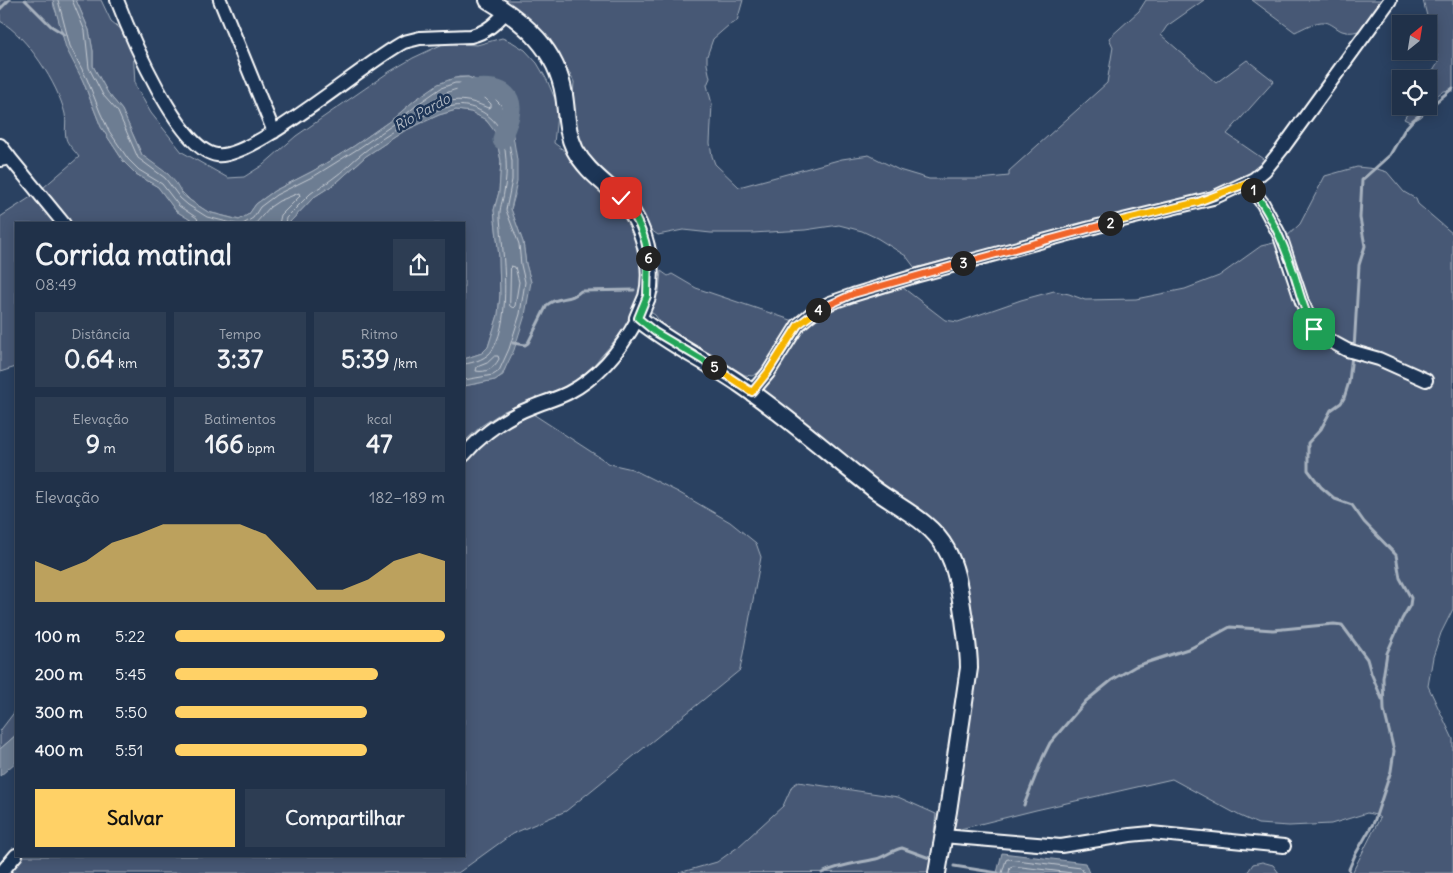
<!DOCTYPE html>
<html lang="pt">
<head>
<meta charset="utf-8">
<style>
  body { margin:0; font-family:Delius,sans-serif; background:#2d3d53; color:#f1f3f6; height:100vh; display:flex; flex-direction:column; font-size:19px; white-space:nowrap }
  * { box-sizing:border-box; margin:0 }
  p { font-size:16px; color:#a2a9b4 }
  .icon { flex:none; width:28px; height:28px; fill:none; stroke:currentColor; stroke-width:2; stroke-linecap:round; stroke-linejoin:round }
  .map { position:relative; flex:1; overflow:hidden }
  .panel { position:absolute; left:15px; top:222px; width:450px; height:635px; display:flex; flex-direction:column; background:#203149; border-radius:0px; box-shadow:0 2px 12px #0003,0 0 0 1px #3d4c61 }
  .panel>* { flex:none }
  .needle { width:32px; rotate:30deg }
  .fabs { position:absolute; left:1392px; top:15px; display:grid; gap:10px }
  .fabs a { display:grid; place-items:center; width:45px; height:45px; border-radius:0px; background:#203149; box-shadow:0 2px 12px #0003,0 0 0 1px #3d4c61; font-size:25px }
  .pin { position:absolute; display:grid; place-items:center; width:42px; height:42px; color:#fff; margin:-21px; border-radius:10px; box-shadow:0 2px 8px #0006 }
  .km { position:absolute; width:25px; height:25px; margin:-12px; border-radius:50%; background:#222; color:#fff; font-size:14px; line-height:25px; text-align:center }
  .round { display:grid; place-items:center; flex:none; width:52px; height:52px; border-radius:0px; background:#2d3d53 }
  .headline { display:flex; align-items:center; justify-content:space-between; height:85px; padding:0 20px }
  h1 { font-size:28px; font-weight:700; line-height:38px }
  .stats { display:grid; grid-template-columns:repeat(3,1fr); gap:8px; height:85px; padding:5px 20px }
  .stats div { display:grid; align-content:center; border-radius:0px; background:#2d3d53; text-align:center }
  .stats b { font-size:25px; font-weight:700 }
  .stats small { font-size:14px; font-weight:400 }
  .stats p { font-size:14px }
  .chart { height:140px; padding:10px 20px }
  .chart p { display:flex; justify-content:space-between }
  .chart svg { width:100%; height:90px; margin-top:5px; fill:#ffd166; opacity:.7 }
  .primary-button { display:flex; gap:10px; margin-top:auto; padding:10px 20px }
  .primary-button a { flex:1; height:58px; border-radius:0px; background:#ffd166; color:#111; font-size:20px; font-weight:700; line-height:58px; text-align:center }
  .primary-button a+a { background:#2d3d53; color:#f1f3f6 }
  ul { padding:0 20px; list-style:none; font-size:16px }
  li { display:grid; grid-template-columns:80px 60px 1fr; align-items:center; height:38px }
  li i { height:12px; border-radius:6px; background:#ffd166 }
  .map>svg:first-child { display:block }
  .green { fill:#465975; stroke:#a2acba }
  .water { fill:#6d7d92; stroke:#a7b1be }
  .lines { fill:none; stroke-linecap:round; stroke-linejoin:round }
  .shore { stroke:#c5cbd3; stroke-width:1 }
  .stream { stroke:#a7b1be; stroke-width:3 }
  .river { stroke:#6d7d92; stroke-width:19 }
  .minor-casing { stroke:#fff; stroke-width:16 }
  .major-casing { stroke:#fff; stroke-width:20 }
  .minor { stroke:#1d3557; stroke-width:12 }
  .major { stroke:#1d3557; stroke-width:16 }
  .split-1-casing { stroke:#fff; stroke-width:10 }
  .split-2-casing { stroke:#fff; stroke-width:10 }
  .split-3-casing { stroke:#fff; stroke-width:10 }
  .split-4-casing { stroke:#fff; stroke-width:10 }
  .split-5-casing { stroke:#fff; stroke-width:10 }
  .split-6-casing { stroke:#fff; stroke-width:10 }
  .split-7-casing { stroke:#fff; stroke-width:10 }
  .split-1 { stroke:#22a559; stroke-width:6 }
  .split-2 { stroke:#f5b400; stroke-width:6 }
  .split-3 { stroke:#f0652b; stroke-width:6 }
  .split-4 { stroke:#f0652b; stroke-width:6 }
  .split-5 { stroke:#f5b400; stroke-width:6 }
  .split-6 { stroke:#22a559; stroke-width:6 }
  .split-7 { stroke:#22a559; stroke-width:6 }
  .labels { text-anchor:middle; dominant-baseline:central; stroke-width:5; stroke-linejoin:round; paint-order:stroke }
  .water-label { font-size:14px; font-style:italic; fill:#b6bec8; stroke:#1d3557 }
</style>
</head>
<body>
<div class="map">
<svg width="1453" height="873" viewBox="0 0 1453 873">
  <rect width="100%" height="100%" fill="#2a4161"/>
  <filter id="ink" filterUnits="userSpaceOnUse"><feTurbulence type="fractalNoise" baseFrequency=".02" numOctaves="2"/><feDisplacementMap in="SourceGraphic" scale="10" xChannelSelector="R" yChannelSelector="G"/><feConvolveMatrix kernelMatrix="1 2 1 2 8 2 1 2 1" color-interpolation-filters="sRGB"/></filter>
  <g filter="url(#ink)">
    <path class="green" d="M0,0H53L54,7L101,127L124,162L136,174L158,187L176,211L197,224H16V367L0,372V217L37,193L79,157C75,151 67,144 66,138C64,130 67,122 65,114C58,84 27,36 0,21Z
      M76,0H101L111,21L122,30L133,47L135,85L151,113L182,152L228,178L244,177L263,165L296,136L389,72L413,58L445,43L477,45L502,38L512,42L525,50L537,63L547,80L558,106L554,143L565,151L587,178L630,217L645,262L637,312L611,345L591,368L575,381L559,391L519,405L504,411L481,426L464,442V386L495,380L503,375L531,282L526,264L523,242L511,209L515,195L505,102L492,89L478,81L468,77H459L439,84L415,100L394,118L354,146L313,171L274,191L256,204L249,214L240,220L208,212L191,201L156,166L142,155L122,110L108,93L93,66V51L89,30Z
      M506,0H743L737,21L729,25L713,39L707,56V64L710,78L707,85L712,104L710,143L712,156L715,164L739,187L842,159L869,155L899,170L929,179H980L1009,176V171L1107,83L1113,47L1109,38L1139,11L1146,0H1204L1167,26L1161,35L1216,83L1247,60L1274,81L1227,134L1269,163L1261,169L1223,190L1071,225L1035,237L915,268L906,256L877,238L862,231L839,225L805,230L752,233H711L683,230L658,235L651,230L637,210L591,166L575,132L572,111L574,82L569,72L546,39Z
      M1252,0H1387C1376,15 1365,38 1342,31C1337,29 1331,23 1325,22C1315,21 1304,28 1295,32Z
      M1423,0H1453V91C1436,87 1434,105 1424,114C1421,118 1415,120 1410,122L1404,119L1412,106H1429L1428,79L1438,63L1437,55L1429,48V24Z
      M456,110L471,112L483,118L491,125L495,132L501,161L499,192L494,210L499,257L500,295L498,315L488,347L482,353L464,359V224H288L314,197L336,183L366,156L404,131L439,115Z
      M1357,167L1377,169L1387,172L1404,192L1416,199L1418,204L1453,234V609L1441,633L1433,657L1428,686L1453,739V873H1352L1380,818L1376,815L1367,813L1331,824L1289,826L1258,824L1240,816L1172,779L1036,810L956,830L953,828L959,780L967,647L945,551L748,390L765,386L769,383C780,369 787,352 798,337C819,307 870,297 902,287L945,320L958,322L1021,300L1054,291L1069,294L1085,300L1136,299L1185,289L1219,276L1261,246L1282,241L1300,224L1325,176Z
      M661,271L668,276L672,274L696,288L794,321L788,327L760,372L752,376L745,375L663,326L655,315L649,311L654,299L659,292Z
      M533,414L610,464L632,469L678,492L730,522L756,543L761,557L740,670L566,811L512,834L458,873H4L19,856H464V465C478,440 507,425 533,414Z
      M16,710V735L0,749V731Z
      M798,782L898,797L936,814L930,872L679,873L717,862L738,847L783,806L792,786Z
      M1262,862L1273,865L1279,873H1247L1253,864Z"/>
    <path class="water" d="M53,0H76L89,30L93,51V66L108,93L122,110L142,155L168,174L176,183L183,195L191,201L208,212L239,220L249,214L256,204L274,191L313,171L354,146L394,118L415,100L438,84L454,78L468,77L478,81L492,89L505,103L509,111L517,160V181L511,209L523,242L526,264L531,282L525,315L514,350L502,375L495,380L464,386V359L482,353L488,347L498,315L500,295L499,257L494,210L499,192L501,161L495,132L486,120L471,112L456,110L439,115L404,131L366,156L336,183L314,197L288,224H197L176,211L158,187L136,174L124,162L101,127L83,81L66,48Z
      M16,735V762L0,776V749Z
      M1002,853L1085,863L1089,873H997Z"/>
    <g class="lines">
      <path class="shore" d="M58,0L70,46L87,79L100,112L109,131L128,159L139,170L162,184L179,206L197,218L199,224
        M72,0L85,31L89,68L103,95L118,112L138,158L165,178L180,198L188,205L207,217L236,224
        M467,88L485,98L491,104V107L488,108C468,99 458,98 437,104L435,103V100C445,93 454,88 467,88Z
        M243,224L253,218L260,207L276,195L316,175L356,150L397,122L418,104L441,88L455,83H470L489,93L501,105L504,112L512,161V180L506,210L519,244L521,265L525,282L520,314L509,349L499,371L493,375L464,380
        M255,224L270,207L279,201L299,193L300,196L281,215L279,224
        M285,224L286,218C294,210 302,202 310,194C317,188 325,185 332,179C344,171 353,160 364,152C387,134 425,110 454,106C471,103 491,114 499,128C507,145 508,174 504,192C503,201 499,208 500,218C503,254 512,316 493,349C488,358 474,363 464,364
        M511,266L515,267L519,282L515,306L513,308L510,306Z
        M495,356H498L499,359C494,368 487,373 476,371L477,367L487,363Z
        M1002,873L1006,860L1008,859L1081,868L1084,873
        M1009,873L1010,867L1013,866L1072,873"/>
      <path class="stream" d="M25,0L51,26L64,34
        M0,9L9,0
        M513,343L525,345L528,343L547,305C557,296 571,301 581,291L634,290
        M1354,349L1359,265L1365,246L1360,218L1362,180L1390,155L1405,129L1412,121L1453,88
        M1024,805L1043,757L1050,743L1086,701L1112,680L1136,666L1191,648L1230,627L1273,630L1334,624L1342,625L1367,659L1371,673L1382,699
        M954,866L998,873
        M822,873C839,865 858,863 876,859C885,857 892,850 902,848L935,860
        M1350,873L1349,869L1355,855L1374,822L1391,771L1394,751L1384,710L1383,678L1387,653L1402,619L1410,605L1411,598L1400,578L1396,555L1364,522L1352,505L1335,499L1321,487L1308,470V443L1321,429L1331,410L1341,403L1344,398L1349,382L1352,355"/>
      <path class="river" d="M466,90C481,87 510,85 511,107C512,118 504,129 502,140"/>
      <g class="minor-casing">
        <path id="minor" d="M117,0C130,34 179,151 217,155C253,160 365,62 404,42L420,38L471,36C487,32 496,23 507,11
          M220,0L274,132
          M0,145L10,158
          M0,160L10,158L64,224
          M1247,183L1263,204L1280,236L1302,302L1314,329L1325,338L1347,350L1379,359L1426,380
          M752,392L768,373L798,325L812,313L830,303L853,295L915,276L1098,226L1213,198L1254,179L1265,170L1282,149L1390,0
          M464,455C482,434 506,417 532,407C544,402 556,399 568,393C599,377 622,348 638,318
          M943,836L1061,846L1130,835L1151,833L1284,846
          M1,873L16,855"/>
      </g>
      <g class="major-casing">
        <path id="major" d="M488,0C525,22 557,50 564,95C567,114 566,132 575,150C587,172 606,183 622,200C644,222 655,267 647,297C644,304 641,311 638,318C669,344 707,361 740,384C787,416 829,454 874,489C899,508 931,521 946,549C958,570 960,596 964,619C966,636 969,651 969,668L948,811L937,873"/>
      </g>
      <use href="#minor" class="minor"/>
      <use href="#major" class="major"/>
    </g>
  </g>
  <g class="lines" filter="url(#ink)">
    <g class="split-1-casing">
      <path id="split-1" d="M1253,190C1272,216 1284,244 1294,274C1300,293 1304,312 1314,329"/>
    </g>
    <g class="split-2-casing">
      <path id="split-2" d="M1110,223L1198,202L1248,183L1253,190"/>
    </g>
    <g class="split-3-casing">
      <path id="split-3" d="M963,263L1110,223"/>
    </g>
    <g class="split-4-casing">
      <path id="split-4" d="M818,310L853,294L963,263"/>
    </g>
    <g class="split-5-casing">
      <path id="split-5" d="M714,367L752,392L768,372L798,325L818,310"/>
    </g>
    <g class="split-6-casing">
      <path id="split-6" d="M648,258L647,296L638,318L655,332L714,367"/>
    </g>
    <g class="split-7-casing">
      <path id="split-7" d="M621,198C636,215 646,235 648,258"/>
    </g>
    <use href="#split-1" class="split-1"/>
    <use href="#split-2" class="split-2"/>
    <use href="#split-3" class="split-3"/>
    <use href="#split-4" class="split-4"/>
    <use href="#split-5" class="split-5"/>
    <use href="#split-6" class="split-6"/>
    <use href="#split-7" class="split-7"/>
  </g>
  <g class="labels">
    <g class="water-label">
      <text transform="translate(422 112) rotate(-29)">Rio Pardo</text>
    </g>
  </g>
</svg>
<div class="fabs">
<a><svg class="needle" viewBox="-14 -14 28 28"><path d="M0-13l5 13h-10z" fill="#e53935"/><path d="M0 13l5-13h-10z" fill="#a2a9b4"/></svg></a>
<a><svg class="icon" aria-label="locate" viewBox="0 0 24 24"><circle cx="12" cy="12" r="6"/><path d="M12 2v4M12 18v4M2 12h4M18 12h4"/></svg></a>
</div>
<div class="pin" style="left:1314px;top:329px;background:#1e9e55"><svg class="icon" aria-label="arrive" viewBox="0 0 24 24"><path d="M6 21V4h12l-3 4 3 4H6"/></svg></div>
<div class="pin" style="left:621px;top:198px;background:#d93025"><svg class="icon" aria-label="check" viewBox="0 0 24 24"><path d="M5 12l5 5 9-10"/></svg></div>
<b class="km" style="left:1253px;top:190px">1</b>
<b class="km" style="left:1110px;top:223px">2</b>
<b class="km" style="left:963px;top:263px">3</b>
<b class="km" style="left:818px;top:310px">4</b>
<b class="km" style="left:714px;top:367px">5</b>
<b class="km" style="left:648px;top:258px">6</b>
<section class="panel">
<div class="headline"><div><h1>Corrida matinal</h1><p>08:49</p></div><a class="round"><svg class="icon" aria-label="share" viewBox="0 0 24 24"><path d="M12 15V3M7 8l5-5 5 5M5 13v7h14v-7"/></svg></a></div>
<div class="stats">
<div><p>Distância</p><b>0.64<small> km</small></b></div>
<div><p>Tempo</p><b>3:37</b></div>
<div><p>Ritmo</p><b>5:39<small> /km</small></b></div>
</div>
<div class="stats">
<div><p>Elevação</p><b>9<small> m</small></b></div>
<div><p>Batimentos</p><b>166<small> bpm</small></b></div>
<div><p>kcal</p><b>47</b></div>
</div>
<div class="chart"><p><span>Elevação</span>182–189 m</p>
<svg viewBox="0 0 160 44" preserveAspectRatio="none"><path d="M0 44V24L10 29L20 24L30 15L40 11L50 6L60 6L70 6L80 6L90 11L100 24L110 38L120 38L130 33L140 24L150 20L160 24V44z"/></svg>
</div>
<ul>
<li><b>100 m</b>5:22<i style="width:100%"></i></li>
<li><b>200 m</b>5:45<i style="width:75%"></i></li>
<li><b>300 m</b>5:50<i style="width:71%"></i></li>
<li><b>400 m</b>5:51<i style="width:71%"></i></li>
</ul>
<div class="primary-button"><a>Salvar</a><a>Compartilhar</a></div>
</section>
</div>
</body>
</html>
